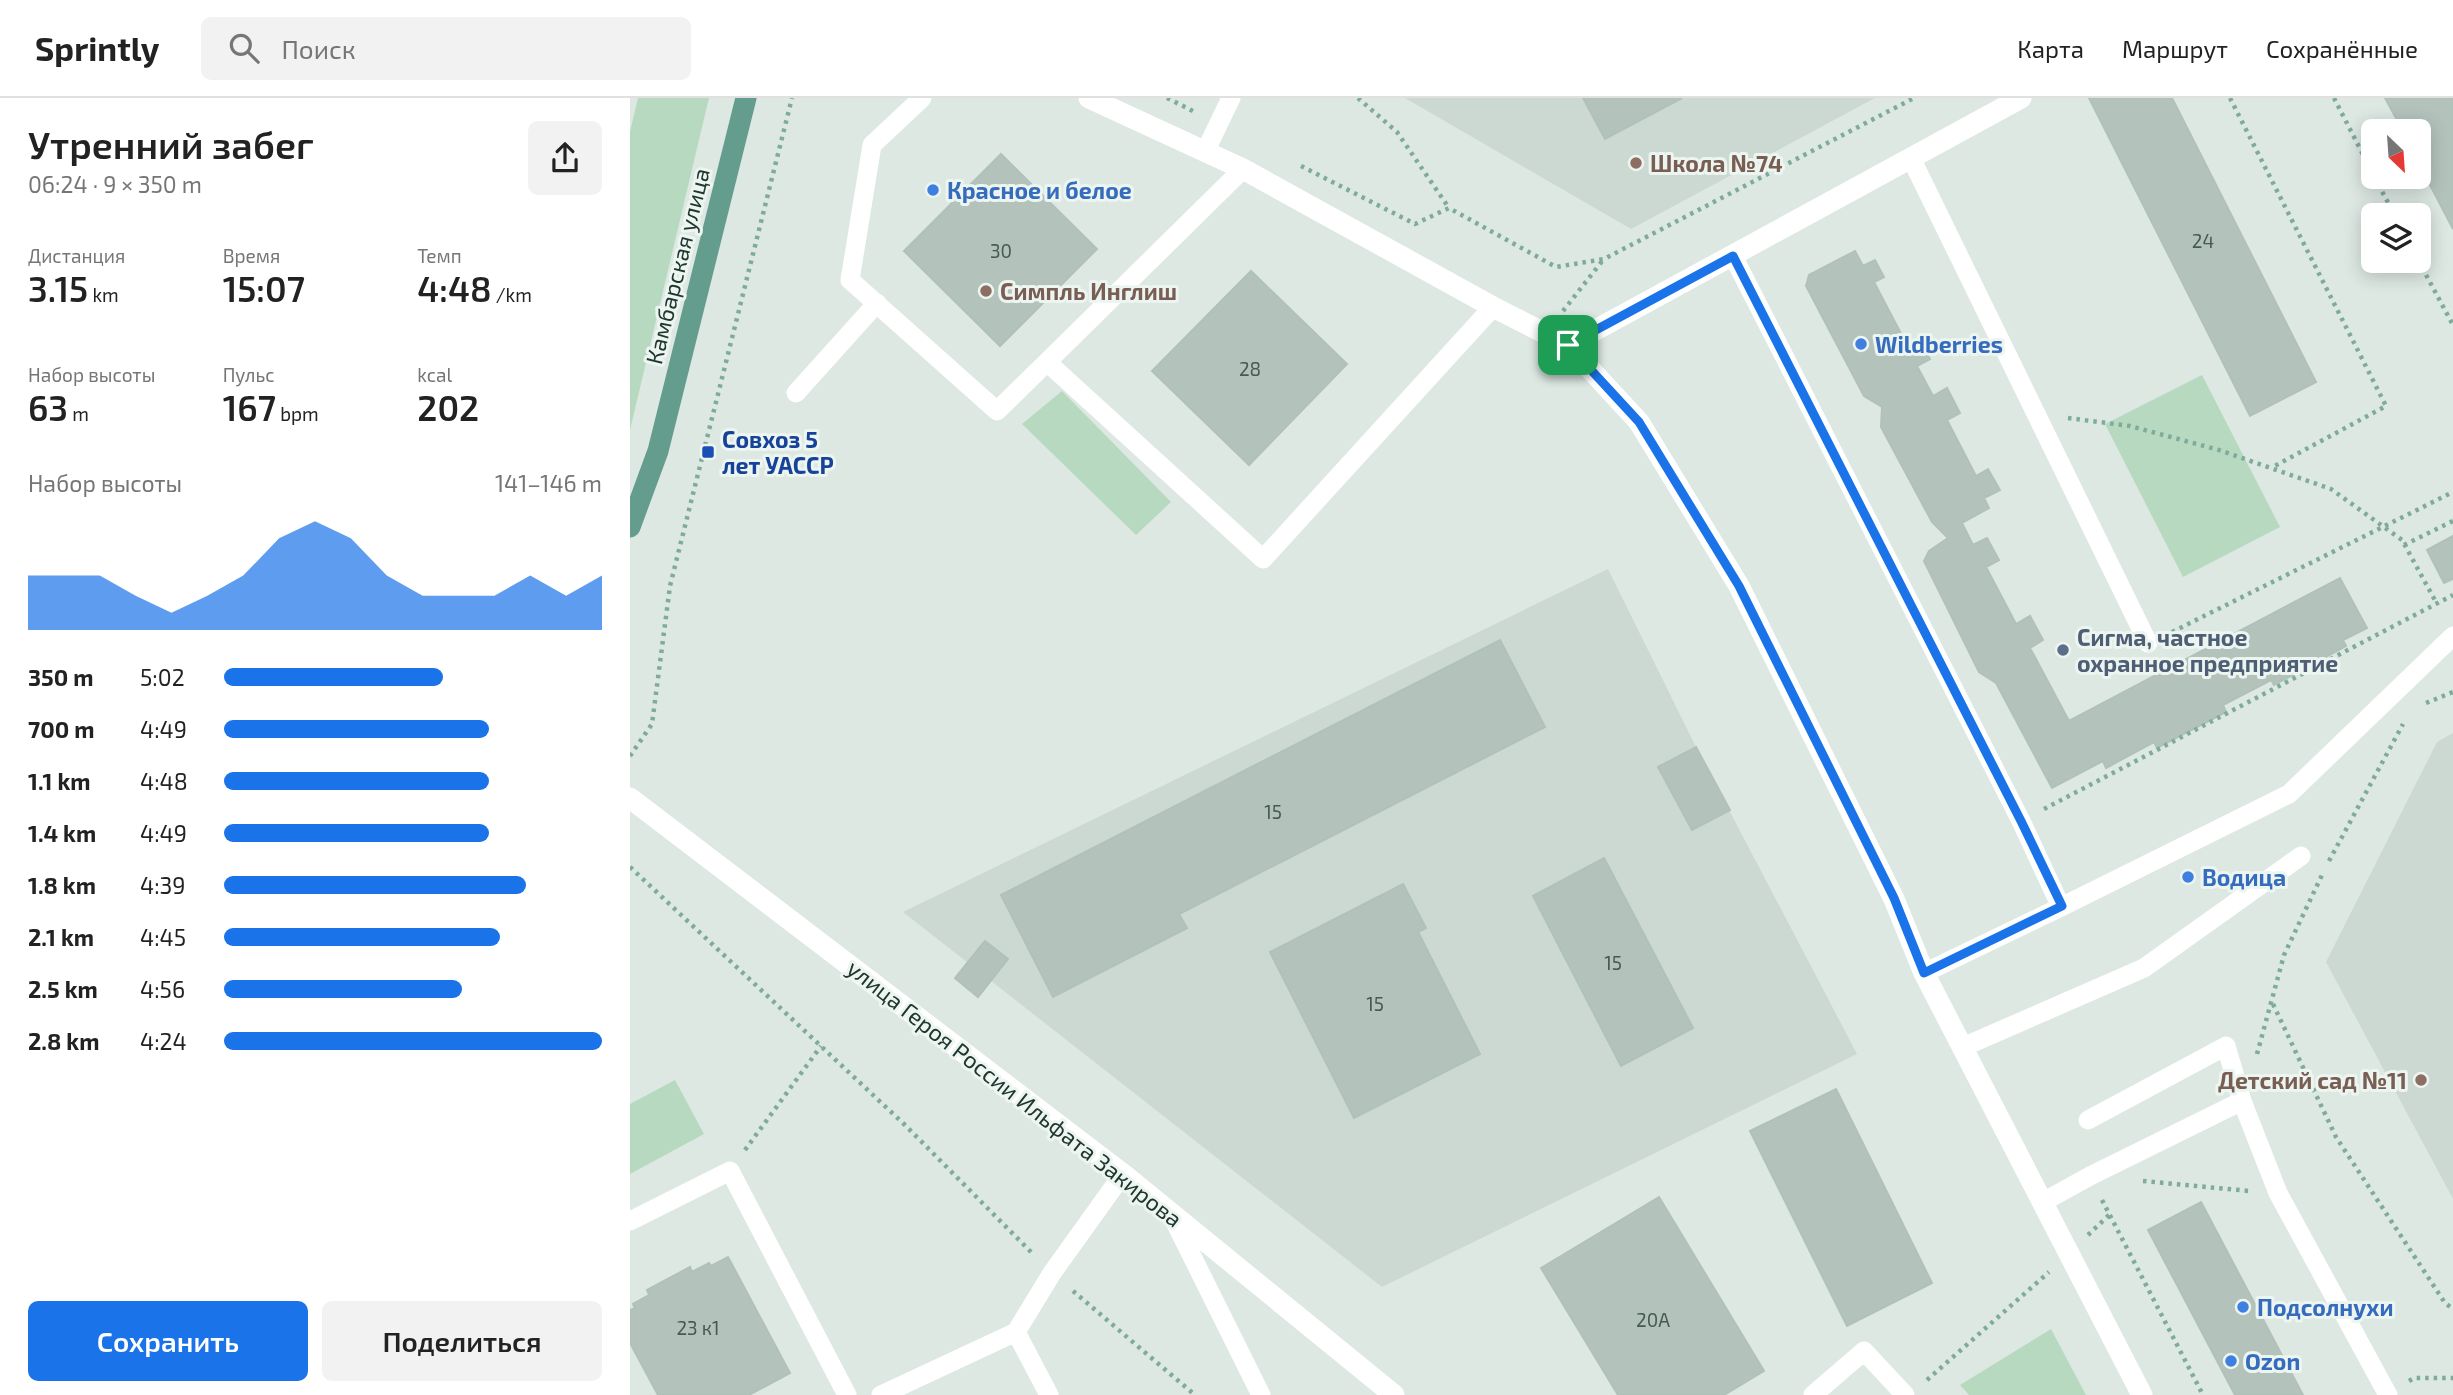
<!DOCTYPE html>
<html lang="ru">
<head>
<meta charset="utf-8">
<style>
  body { margin:0; font-family:"Exo 2",sans-serif; background:#f2f2f2; color:#222; height:100vh; display:flex; flex-direction:column; font-size:26px; white-space:nowrap }
  * { box-sizing:border-box; margin:0 }
  p { font-size:23px; color:#767676 }
  .icon { flex:none; width:38px; height:38px; fill:none; stroke:currentColor; stroke-width:2; stroke-linecap:round; stroke-linejoin:round }
  .map { position:relative; flex:1; overflow:hidden }
  .drawer { display:flex; flex-direction:column; background:#fff; width:630px }
  .drawer>* { flex:none }
  .needle { width:46px; rotate:155deg }
  .buttons { position:absolute; left:1731px; top:21px; display:grid; gap:14px }
  .buttons a { display:grid; place-items:center; width:70px; height:70px; border-radius:10px; background:#fff; box-shadow:0 4px 18px #0003; font-size:35px }
  .pin { position:absolute; display:grid; place-items:center; width:60px; height:60px; color:#fff; margin:-30px; border-radius:14px; box-shadow:0 4px 10px #0006 }
  .round { display:grid; place-items:center; flex:none; width:74px; height:74px; border-radius:10px; background:#f2f2f2 }
  .head { display:flex; align-items:center; justify-content:space-between; height:119px; padding:0 28px }
  h1 { font-size:38px; font-weight:600; line-height:52px }
  .figures { display:grid; grid-template-columns:repeat(3,1fr); gap:10px; height:119px; padding:7px 28px }
  .figures div { display:grid; align-content:center }
  .figures b { font-size:35px; font-weight:600 }
  .figures small { font-size:19px; font-weight:400 }
  .figures p { font-size:19px }
  .chart { height:196px; padding:14px 28px }
  .chart p { display:flex; justify-content:space-between }
  .chart svg { width:100%; height:126px; margin-top:7px; fill:#1a73e8; opacity:.7 }
  .button { display:flex; gap:14px; margin-top:auto; padding:14px 28px }
  .button a { flex:1; height:80px; border-radius:10px; background:#1a73e8; color:#fff; font-size:28px; font-weight:600; line-height:80px; text-align:center }
  .button a+a { background:#f2f2f2; color:#222 }
  ul { padding:0 28px; list-style:none; font-size:23px }
  li { display:grid; grid-template-columns:112px 84px 1fr; align-items:center; height:52px }
  li i { height:18px; border-radius:9px; background:#1a73e8 }
  header { display:flex; align-items:center; gap:42px; box-sizing:border-box; height:98px; padding:0 35px; background:#fff; border-bottom:2px solid #e0e0e0 }
  header strong { font-size:33px }
  nav { display:flex; gap:38px; margin-inline-start:auto; font-size:24px }
  .search { width:490px; height:63px; background:#f2f2f2; display:flex; align-items:center; gap:18px; box-sizing:border-box; padding:0 24px; border-radius:10px; color:#767676; font-size:26px }
  main { display:flex; flex:1; min-height:0 }
  .map>svg:first-child { display:block }
  .built { fill:#ccd8d2 }
  .green { fill:#b7d9c0 }
  .building { fill:#b3c3bc; stroke:#b0c1ba; stroke-width:2 }
  .lines { fill:none; stroke-linecap:round; stroke-linejoin:round }
  .path { stroke:#7fab9c; stroke-width:4.5; stroke-dasharray:3.5 5; stroke-linecap:butt }
  .lane { stroke:#fff; stroke-width:19 }
  .street { stroke:#fff; stroke-width:21 }
  .primary { stroke:#649c8d; stroke-width:21 }
  .route-casing { stroke:#fff; stroke-width:14 }
  .route { stroke:#1a73e8; stroke-width:9 }
  .education-dot { fill:#8d6e63; stroke:#edf5f1; stroke-width:2.5 }
  .shop-dot { fill:#3f7fe0; stroke:#edf5f1; stroke-width:2.5 }
  .transit-dot { fill:#1a4fb4; stroke:#edf5f1; stroke-width:2.5 }
  .service-dot { fill:#5c6f8a; stroke:#edf5f1; stroke-width:2.5 }
  .labels { text-anchor:middle; dominant-baseline:central; stroke-width:6; stroke-linejoin:round; paint-order:stroke }
  .number-label { font-size:19px; fill:#455a53 }
  .education-label { font-size:23px; font-weight:bold; fill:#785e54; stroke:#edf5f1; text-anchor:start }
  .shop-label { font-size:23px; font-weight:bold; fill:#366cbe; stroke:#edf5f1; text-anchor:start }
  .street-label { font-size:23px; fill:#203730; stroke:#edf5f1 }
  .transit-label { font-size:23px; font-weight:bold; fill:#164399; stroke:#edf5f1; text-anchor:start }
  .service-label { font-size:23px; font-weight:bold; fill:#4e5e75; stroke:#edf5f1; text-anchor:start }
</style>
</head>
<body>
<header>
<strong>Sprintly</strong>
<div class="search"><svg class="icon" aria-label="search" viewBox="0 0 24 24"><circle cx="10" cy="10" r="6"/><path d="M15 15l6 6"/></svg>Поиск</div>
<nav><a>Карта</a><a>Маршрут</a><a>Сохранённые</a></nav>
</header>
<main>
<section class="drawer">
<div class="head"><div><h1>Утренний забег</h1><p>06:24 · 9 × 350 m</p></div><a class="round"><svg class="icon" aria-label="share" viewBox="0 0 24 24"><path d="M12 15V3M7 8l5-5 5 5M5 13v7h14v-7"/></svg></a></div>
<div class="figures">
<div><p>Дистанция</p><b>3.15<small> km</small></b></div>
<div><p>Время</p><b>15:07</b></div>
<div><p>Темп</p><b>4:48<small> /km</small></b></div>
</div>
<div class="figures">
<div><p>Набор высоты</p><b>63<small> m</small></b></div>
<div><p>Пульс</p><b>167<small> bpm</small></b></div>
<div><p>kcal</p><b>202</b></div>
</div>
<div class="chart"><p><span>Набор высоты</span>141–146 m</p>
<svg viewBox="0 0 160 44" preserveAspectRatio="none"><path d="M0 44V25L10 25L20 25L30 32L40 38L50 32L60 25L70 12L80 6L90 12L100 25L110 32L120 32L130 32L140 25L150 32L160 25V44z"/></svg>
</div>
<ul>
<li><b>350 m</b>5:02<i style="width:58%"></i></li>
<li><b>700 m</b>4:49<i style="width:70%"></i></li>
<li><b>1.1 km</b>4:48<i style="width:70%"></i></li>
<li><b>1.4 km</b>4:49<i style="width:70%"></i></li>
<li><b>1.8 km</b>4:39<i style="width:80%"></i></li>
<li><b>2.1 km</b>4:45<i style="width:73%"></i></li>
<li><b>2.5 km</b>4:56<i style="width:63%"></i></li>
<li><b>2.8 km</b>4:24<i style="width:100%"></i></li>
</ul>
<div class="button"><a>Сохранить</a><a>Поделиться</a></div>
</section>
<div class="map">
<svg width="1823" height="1297" viewBox="0 0 1823 1297">
  <rect width="100%" height="100%" fill="#dde8e3"/>
  <path class="built" d="M775,0H1245L1001,131Z
    M978,471L1066,649L1227,956L752,1189L273,814Z
    M1823,635V1101L1696,864L1807,644Z"/>
  <path class="green" d="M8,0H79L0,332V34Z
    M1572,277L1650,429L1553,479L1475,326Z
    M432,293L541,404L506,437L392,326Z
    M45,982L74,1036L0,1076V1006Z
    M1421,1231L1456,1297H1339L1330,1287Z"/>
  <path class="building" d="M953,0H1052L975,41Z
    M1459,0H1542L1686,284L1620,318Z
    M1755,0H1823V131L1788,64V33H1773Z
    M371,56L467,151L370,248L274,153Z
    M1225,153L1233,168L1245,162L1254,179L1244,184L1278,249L1291,243L1300,261L1287,268L1303,298L1317,290L1330,315L1317,322L1346,378L1358,371L1370,392L1354,400L1359,410L1332,425L1343,447L1357,440L1369,462L1356,469L1386,526L1400,518L1413,542L1400,550L1439,623L1710,480L1737,530L1713,542L1716,548L1644,587L1641,582L1593,607L1596,614L1527,650L1524,644L1476,670L1473,663L1422,690L1366,585L1349,574L1294,463L1299,453L1318,440L1302,424L1251,329L1252,309L1234,298L1176,188L1179,177Z
    M621,173L717,266L619,367L522,273Z
    M1823,438V481L1814,485L1797,452Z
    M870,542L915,629L549,816L557,830L423,899L371,797Z
    M1066,649L1100,712L1062,732L1028,669Z
    M974,760L1063,930L991,968L903,798Z
    M773,786L796,830L788,834L850,956L724,1020L640,854Z
    M355,843L378,861L348,899L325,880Z
    M1206,991L1302,1185L1217,1228L1120,1033Z
    M1029,1099L1134,1273L1094,1297H988L911,1170Z
    M1571,1104L1673,1297H1605L1518,1132Z
    M98,1159L160,1275L119,1297H28L0,1245V1212L5,1210L3,1206L19,1197L17,1192L60,1169L62,1174L79,1165L81,1168Z"/>
  <g class="lines">
    <path class="path" d="M537,0L567,15
      M728,0L767,34L819,110
      M1600,0L1756,308L1641,370
      M1704,0L1743,76
      M671,68L785,126L819,110L926,169L974,161L1284,0
      M1744,79L1765,117
      M1788,162L1823,227
      M933,213L973,162
      M1438,320L1500,328L1589,352L1701,391L1772,442L1807,506
      M1774,447L1823,423
      M1542,534L1823,394
      M1796,605L1823,594
      M0,658L22,626L40,488L162,0
      M1414,711L1823,497
      M1699,763L1773,626
      M0,769L275,1027L403,1156
      M1643,906L1706,1039L1815,1205L1823,1211
      M1627,956L1654,857L1692,777
      M115,1052L191,948
      M1513,1083L1619,1093
      M1472,1102L1573,1297
      M1458,1137L1479,1117
      M443,1193L565,1297
      M1297,1282L1419,1174
      M1779,1283L1784,1280H1823"/>
    <path class="lane" d="M292,0L242,47L220,182L367,313L417,264
      M575,54L601,0
      M1281,60L1518,545
      M613,71L417,264L633,461L863,209
      M1103,158L1391,723L1431,809L1294,875
      M166,295L247,205
      M1431,809L1659,696L1823,538
      M1333,949L1514,870L1671,758
      M1458,1022L1596,948L1612,1003
      M1413,1104L1460,1078L1612,1003L1648,1095L1758,1297
      M541,1116L631,1297
      M0,1123L100,1073L217,1297
      M386,1234L419,1297
      M251,1297L386,1234L422,1175L493,1076
      M1183,1297L1234,1253L1275,1297"/>
    <path class="street" d="M459,0L613,71L863,209L938,247L1009,324L1109,488L1264,801L1294,875L1512,1297
      M938,247L1391,0
      M0,700L493,1076L764,1297"/>
    <path class="primary" d="M0,429L28,353L116,0"/>
  </g>
  <g class="lines">
    <g class="route-casing">
      <path id="route" d="M1103,158L1391,723L1432,808L1294,875L1264,800L1109,488L1009,324L938,247Z"/>
    </g>
    <use href="#route" class="route"/>
  </g>
  <g class="education-dot">
    <circle cx="1006" cy="65" r="7"/>
    <circle cx="356" cy="193" r="7"/>
    <circle cx="1791" cy="982" r="7"/>
  </g>
  <g class="shop-dot">
    <circle cx="303" cy="92" r="7"/>
    <circle cx="1231" cy="246" r="7"/>
    <circle cx="1558" cy="779" r="7"/>
    <circle cx="1613" cy="1209" r="7"/>
    <circle cx="1601" cy="1263" r="7"/>
  </g>
  <rect class="transit-dot" x="71" y="347" width="14" height="14" rx="3.5"/>
  <circle class="service-dot" cx="1433" cy="552" r="7"/>
  <g class="labels">
    <g class="number-label">
      <text x="1573" y="142">24</text>
      <text x="371" y="152">30</text>
      <text x="620" y="270">28</text>
      <text x="643" y="713">15</text>
      <text x="983" y="864">15</text>
      <text x="745" y="905">15</text>
      <text x="1023" y="1221">20А</text>
      <text x="68" y="1229">23 к1</text>
    </g>
    <g class="education-label">
      <text x="1020" y="65">Школа №74</text>
      <text x="370" y="193">Симпль Инглиш</text>
      <text x="1777" y="982" text-anchor="end">Детский сад №11</text>
    </g>
    <g class="shop-label">
      <text x="317" y="92">Красное и белое</text>
      <text x="1245" y="246">Wildberries</text>
      <text x="1572" y="779">Водица</text>
      <text x="1627" y="1209">Подсолнухи</text>
      <text x="1615" y="1263">Ozon</text>
    </g>
    <g class="street-label">
      <text transform="translate(47 168) rotate(-76)">Камбарская улица</text>
      <text transform="translate(385 995) rotate(38)">улица Героя России Ильфата Закирова</text>
    </g>
    <g class="transit-label">
      <text x="92" y="341">Совхоз 5<tspan x="92" dy="26">лет УАССР</tspan></text>
    </g>
    <g class="service-label">
      <text x="1447" y="539">Сигма, частное<tspan x="1447" dy="26">охранное предприятие</tspan></text>
    </g>
  </g>
</svg>
<div class="buttons">
<a><svg class="needle" viewBox="-14 -14 28 28"><path d="M0-13l5 13h-10z" fill="#e53935"/><path d="M0 13l5-13h-10z" fill="#767676"/></svg></a>
<a><svg class="icon" aria-label="layers" viewBox="0 0 24 24"><path d="M12 4l9 5-9 5-9-5zM3 14l9 5 9-5"/></svg></a>
</div>
<div class="pin" style="left:938px;top:247px;background:#1e9e55"><svg class="icon" aria-label="arrive" viewBox="0 0 24 24"><path d="M6 21V4h12l-3 4 3 4H6"/></svg></div>
</div>
</main>
</body>
</html>
